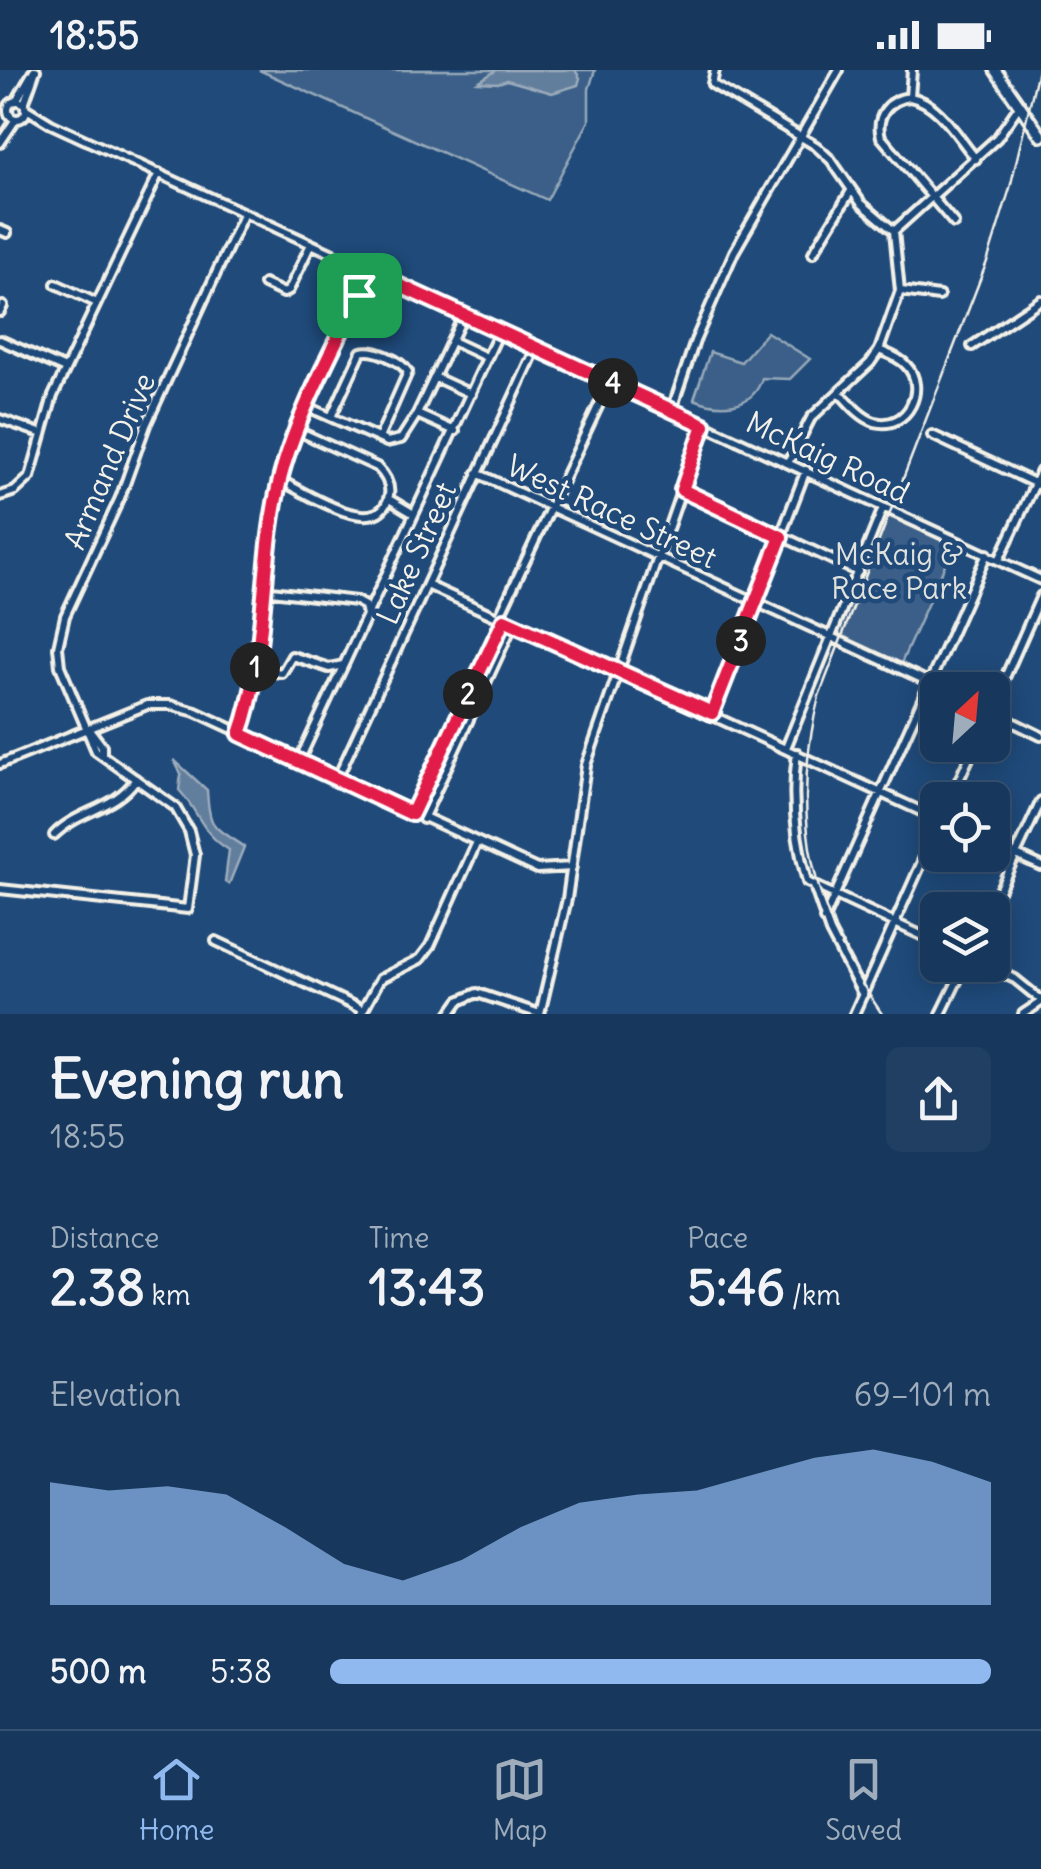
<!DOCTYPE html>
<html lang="en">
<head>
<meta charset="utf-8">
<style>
  body { margin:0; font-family:Delius,sans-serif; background:#203f62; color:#f1f3f6; height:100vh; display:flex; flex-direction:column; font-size:38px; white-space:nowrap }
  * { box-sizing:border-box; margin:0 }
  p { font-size:32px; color:#9eacbb }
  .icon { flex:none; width:55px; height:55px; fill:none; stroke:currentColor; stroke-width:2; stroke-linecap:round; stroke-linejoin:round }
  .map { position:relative; height:944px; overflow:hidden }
  .panel { display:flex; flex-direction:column; background:#17385c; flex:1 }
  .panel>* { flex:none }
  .needle { width:65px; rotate:26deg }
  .tools { position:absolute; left:920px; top:602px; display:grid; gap:20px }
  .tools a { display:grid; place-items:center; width:90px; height:90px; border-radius:15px; background:#17385c; box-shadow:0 5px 25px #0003,0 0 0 2px #365272; font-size:50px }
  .pin { position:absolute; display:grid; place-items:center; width:85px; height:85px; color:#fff; margin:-42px; border-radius:20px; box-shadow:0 5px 15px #0006 }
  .km { position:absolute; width:50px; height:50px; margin:-25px; border-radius:50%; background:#222; color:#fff; font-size:28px; line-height:50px; text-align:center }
  .round { display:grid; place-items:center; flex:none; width:105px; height:105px; border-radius:15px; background:#203f62 }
  .head { display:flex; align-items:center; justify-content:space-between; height:170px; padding:0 50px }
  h1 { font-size:55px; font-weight:700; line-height:75px }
  .stats { display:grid; grid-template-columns:repeat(3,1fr); gap:15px; height:170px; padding:10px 50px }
  .stats div { display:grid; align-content:center }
  .stats b { font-size:50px; font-weight:700 }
  .stats small { font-size:28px; font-weight:400 }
  .stats p { font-size:28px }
  .chart { height:280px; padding:20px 50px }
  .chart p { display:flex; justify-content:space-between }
  .chart svg { width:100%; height:180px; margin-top:10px; fill:#90b9f0; opacity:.7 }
  ul { padding:0 50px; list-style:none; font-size:32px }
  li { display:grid; grid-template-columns:160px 120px 1fr; align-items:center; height:75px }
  li i { height:25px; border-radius:12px; background:#90b9f0 }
  .status { display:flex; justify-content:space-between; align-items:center; height:70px; padding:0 50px; background:#17385c; direction:ltr }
  .status svg { height:28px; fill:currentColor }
  .tabs { display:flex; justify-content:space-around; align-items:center; height:140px; border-top:2px solid #365272; background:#17385c; font-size:28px; color:#9eacbb }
  .tabs a { display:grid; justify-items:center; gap:5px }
  .tabs .on { color:#90b9f0 }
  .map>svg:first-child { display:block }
  .green { fill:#3a5f88; stroke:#97a8b8; stroke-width:2.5 }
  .water { fill:#627e9d; stroke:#9cacbb; stroke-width:2.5 }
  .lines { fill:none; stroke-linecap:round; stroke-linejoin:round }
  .minor-casing { stroke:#f4f1e8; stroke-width:14 }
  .major-casing { stroke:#f4f1e8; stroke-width:16 }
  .minor { stroke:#1f4a7a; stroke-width:6 }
  .major { stroke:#1f4a7a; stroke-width:9 }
  .rail { stroke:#f4f1e8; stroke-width:2.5 }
  .route-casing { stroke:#fff; stroke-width:20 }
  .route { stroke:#e11d48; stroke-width:12 }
  .labels { text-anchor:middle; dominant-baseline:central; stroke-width:9; stroke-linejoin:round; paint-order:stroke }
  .street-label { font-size:30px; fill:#f4f1e8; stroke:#1f4a7a }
  .park-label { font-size:30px; fill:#e1e2de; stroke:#1f4a7a }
</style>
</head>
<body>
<div class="status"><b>18:55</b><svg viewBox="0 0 49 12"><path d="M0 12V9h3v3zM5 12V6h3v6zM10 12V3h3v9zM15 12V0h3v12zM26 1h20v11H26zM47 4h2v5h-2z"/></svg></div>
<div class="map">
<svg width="1041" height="944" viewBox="0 0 1041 944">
  <rect width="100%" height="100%" fill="#1f4a7a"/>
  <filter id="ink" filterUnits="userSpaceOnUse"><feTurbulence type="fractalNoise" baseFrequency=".01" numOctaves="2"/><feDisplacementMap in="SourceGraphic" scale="20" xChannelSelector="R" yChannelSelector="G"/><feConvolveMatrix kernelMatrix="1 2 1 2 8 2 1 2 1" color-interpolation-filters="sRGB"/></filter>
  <g filter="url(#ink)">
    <path class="green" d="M259,0H595L589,19V51L547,130Z
      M767,262L810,289L790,309L762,308C753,340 718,339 694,329L710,282L741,292Z
      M884,438L956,470L899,598L830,566Z"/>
    <path class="water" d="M497,0H575L580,8L578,15L552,23L507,10L498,13L478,12Z
      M174,690L207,720C209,759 213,756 244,777L229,814L225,812L229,780C201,763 200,743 179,720L181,704Z"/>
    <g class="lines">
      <g class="minor-casing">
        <path id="minor" d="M715,0L712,14L816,76L831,90L861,133L894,161
          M910,27C889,29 875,46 881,67L954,153
          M910,27C939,32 958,68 976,89
          M910,27L912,0
          M16,31L34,0
          M8 40a9 9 0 1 1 18 0a9 9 0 1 1-18 0Z
          M24,34L36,0
          M25,38L51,54L1041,510
          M0,73L16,49
          M0,160L7,163
          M894,161L997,68L1020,35
          M813,183L851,121
          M56,214L97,233
          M264,214L284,223L289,220L311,174
          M901,221L939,226
          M359,225L388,239
          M0,242L3,236
          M0,270L65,299
          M452,271L486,287
          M972,276L1041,230
          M434,307L471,324
          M839,322C849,333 861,348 875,352C908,361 928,317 906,295C899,287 888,284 879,280
          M308,337L387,372L401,369L417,344L464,244
          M672,339L695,271L734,182L839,0
          M417,344L455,361
          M331,347L361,282C374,278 400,290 408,302L379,368
          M0,349L40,363
          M932,365L1041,416
          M788,393L811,348L870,293L879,280L900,221L894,161
          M477,403L946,620
          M280,410C304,422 380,473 389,425C391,414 385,405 377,397L298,361
          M682,419L858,502
          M0,426L15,421L30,407L53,326L159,103
          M389,429L414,444
          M999,490L1041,401
          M427,515L938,749
          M263,520L356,531L365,536L367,545
          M499,547L610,311
          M254,599L282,603L292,586L329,598L343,595
          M992,637L1041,526
          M992,642L1041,666
          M713,643L806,400
          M90,660L102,676V683
          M240,664C268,587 260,495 279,414C295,345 340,267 370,202
          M786,678L883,438
          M797,683C791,727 795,769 807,812L938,873
          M299,691L500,260
          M0,694L147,635H170L196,642L537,799L572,797
          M337,709L537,276
          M950,730L975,675
          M412,744L503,549
          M423,749L513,554
          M54,765C78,740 115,740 136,709
          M992,774L1041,796
          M814,816L830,862L863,925
          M0,819L188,839L195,785L189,761L175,737L96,681L60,596L58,577L65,546L120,428L146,355L244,143
          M990,840L1041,731
          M824,849L987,484
          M216,871L363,940
          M984,895L1015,909L1041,930
          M361,944L380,909L420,889L430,876L477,772
          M450,944L459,931L477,923L540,944
          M540,944L567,829L586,695L704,355
          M854,944L938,756
          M941,944L965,895
          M1023,944L1041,932"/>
      </g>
      <g class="major-casing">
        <path id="major" d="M995,0L1041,66"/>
      </g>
      <use href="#minor" class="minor"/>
      <use href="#major" class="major"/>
      <path class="rail" d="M882,944C811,842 789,748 819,626L988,189L1010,118L1038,0"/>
    </g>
  </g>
  <g class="lines" filter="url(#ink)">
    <g class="route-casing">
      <path id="route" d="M370,202L704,355L682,420L781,467L712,643L504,550L412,744L240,664C267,590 260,494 279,414C294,348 341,264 370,202Z"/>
    </g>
    <use href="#route" class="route"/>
  </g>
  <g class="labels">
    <g class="street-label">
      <text transform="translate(828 387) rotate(25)">McKaig Road</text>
      <text transform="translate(109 391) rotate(-67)">Armand Drive</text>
      <text transform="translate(612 441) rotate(25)">West Race Street</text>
      <text transform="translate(416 483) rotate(-66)">Lake Street</text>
    </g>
    <g class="park-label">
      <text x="899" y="484">McKaig &amp;<tspan x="899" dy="34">Race Park</tspan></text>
    </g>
  </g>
</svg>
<div class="tools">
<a><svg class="needle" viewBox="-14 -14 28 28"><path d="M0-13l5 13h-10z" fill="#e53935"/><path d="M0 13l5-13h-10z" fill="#9eacbb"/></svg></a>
<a><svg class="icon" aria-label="locate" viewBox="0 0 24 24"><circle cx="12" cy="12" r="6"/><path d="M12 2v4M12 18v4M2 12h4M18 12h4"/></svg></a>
<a><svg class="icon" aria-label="layers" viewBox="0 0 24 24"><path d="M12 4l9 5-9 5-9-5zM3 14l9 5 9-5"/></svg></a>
</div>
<div class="pin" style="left:359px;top:225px;background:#1e9e55"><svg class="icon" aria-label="arrive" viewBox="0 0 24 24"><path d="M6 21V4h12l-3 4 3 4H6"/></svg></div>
<b class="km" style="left:255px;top:597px">1</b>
<b class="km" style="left:468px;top:624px">2</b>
<b class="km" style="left:741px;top:571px">3</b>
<b class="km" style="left:613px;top:313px">4</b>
</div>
<section class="panel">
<div class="head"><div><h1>Evening run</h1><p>18:55</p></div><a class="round"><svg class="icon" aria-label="share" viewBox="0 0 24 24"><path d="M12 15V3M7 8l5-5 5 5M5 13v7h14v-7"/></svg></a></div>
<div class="stats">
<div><p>Distance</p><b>2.38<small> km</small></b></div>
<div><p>Time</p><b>13:43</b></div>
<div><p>Pace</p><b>5:46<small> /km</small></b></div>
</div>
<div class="chart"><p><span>Elevation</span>69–101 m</p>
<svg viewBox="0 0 160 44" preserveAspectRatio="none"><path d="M0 44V14L10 16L20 15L30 17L40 25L50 34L60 38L70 33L80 25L90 19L100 17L110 16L120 12L130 8L140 6L150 9L160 14V44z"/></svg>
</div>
<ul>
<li><b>500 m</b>5:38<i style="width:100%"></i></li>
</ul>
</section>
<nav class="tabs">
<a class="on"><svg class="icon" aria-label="home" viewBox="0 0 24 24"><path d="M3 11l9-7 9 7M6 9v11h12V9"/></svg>Home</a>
<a><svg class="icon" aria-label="map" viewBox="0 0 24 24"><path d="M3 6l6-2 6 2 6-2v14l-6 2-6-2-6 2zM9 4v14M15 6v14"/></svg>Map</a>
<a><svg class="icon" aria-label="saved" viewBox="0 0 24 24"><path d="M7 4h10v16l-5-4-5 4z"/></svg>Saved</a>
</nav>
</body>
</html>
